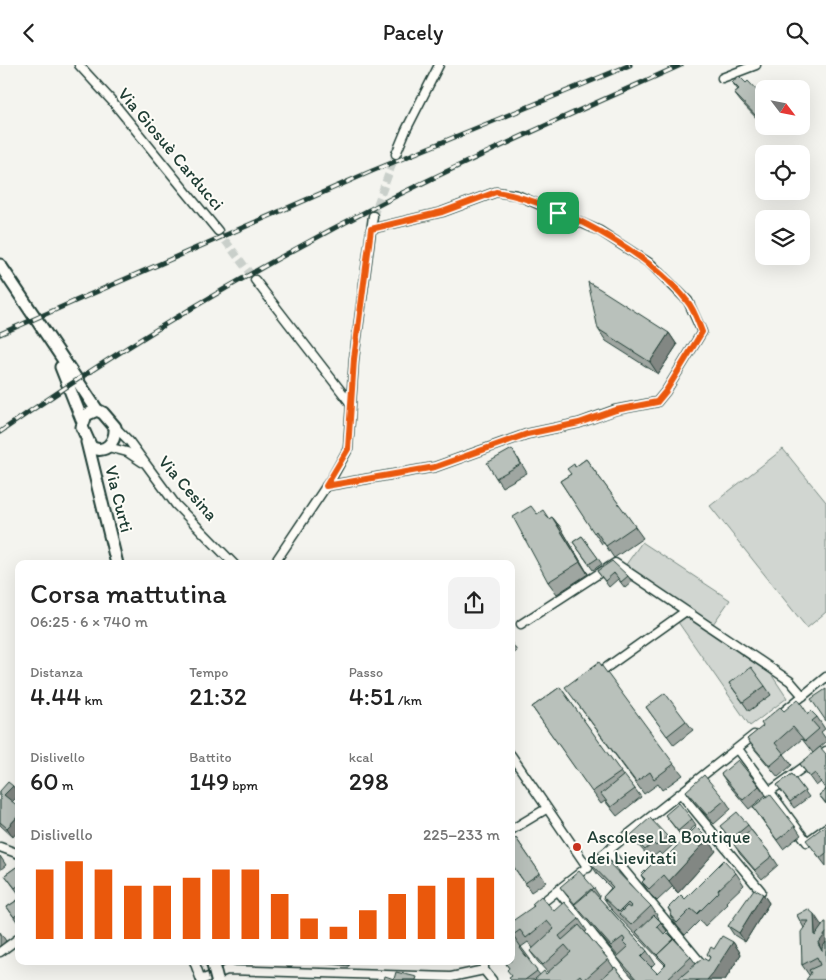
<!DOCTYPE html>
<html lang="it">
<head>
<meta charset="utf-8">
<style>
  body { margin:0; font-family:Itim,sans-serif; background:#f2f2f2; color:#222; height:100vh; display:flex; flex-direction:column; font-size:19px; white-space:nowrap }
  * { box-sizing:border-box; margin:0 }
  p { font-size:16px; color:#767676 }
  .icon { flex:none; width:28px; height:28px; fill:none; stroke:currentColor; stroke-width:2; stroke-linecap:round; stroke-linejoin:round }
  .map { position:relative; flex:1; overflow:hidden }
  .details { position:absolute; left:15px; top:495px; width:500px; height:405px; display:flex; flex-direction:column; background:#fff; border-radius:10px; box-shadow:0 5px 20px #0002 }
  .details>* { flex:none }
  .needle { width:32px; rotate:122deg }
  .controls { position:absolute; left:755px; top:15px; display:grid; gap:10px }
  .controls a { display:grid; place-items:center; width:55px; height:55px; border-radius:10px; background:#fff; box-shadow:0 5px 20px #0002; font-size:25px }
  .pin { position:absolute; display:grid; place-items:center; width:42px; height:42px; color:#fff; margin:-21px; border-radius:10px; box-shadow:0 2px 8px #0006 }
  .round { display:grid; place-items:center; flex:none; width:52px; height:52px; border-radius:10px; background:#f2f2f2 }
  .head { display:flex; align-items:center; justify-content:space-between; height:85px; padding:0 15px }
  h1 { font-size:28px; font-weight:600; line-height:38px }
  .metrics { display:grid; grid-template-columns:repeat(3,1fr); gap:8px; height:85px; padding:5px 15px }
  .metrics div { display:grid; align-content:center }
  .metrics b { font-size:25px; font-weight:600 }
  .metrics small { font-size:14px; font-weight:400 }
  .metrics p { font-size:14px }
  .chart { height:140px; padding:10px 15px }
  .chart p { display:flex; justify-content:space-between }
  .chart svg { width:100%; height:90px; margin-top:5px; stroke:#ea580c; stroke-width:6 }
  header { display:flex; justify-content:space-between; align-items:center; height:65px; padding:0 15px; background:#fff; font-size:22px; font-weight:600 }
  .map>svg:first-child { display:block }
  .green { fill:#d1d6d1; stroke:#788a82 }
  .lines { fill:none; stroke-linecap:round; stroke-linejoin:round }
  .minor-tunnel { stroke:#c9cfca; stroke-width:8; stroke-dasharray:8 4; stroke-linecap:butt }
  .minor-casing { stroke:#1f3d34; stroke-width:11 }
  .secondary-casing { stroke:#1f3d34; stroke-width:15 }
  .minor { stroke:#fdfcf7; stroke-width:8 }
  .secondary { stroke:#fdfcf7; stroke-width:11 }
  .rail-casing { stroke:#1f3d34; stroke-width:5 }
  .rail { stroke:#fdfcf7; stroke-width:3; stroke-dasharray:9; stroke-linecap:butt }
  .secondary-bridge-casing { stroke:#1f3d34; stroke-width:15; stroke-linecap:butt }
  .secondary-bridge { stroke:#fdfcf7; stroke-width:11 }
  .wall { fill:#9fa6a1; stroke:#1f3d34; fill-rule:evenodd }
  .shaded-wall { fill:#828783; stroke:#1f3d34 }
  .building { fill:#b9c1bb; stroke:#1f3d34 }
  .route-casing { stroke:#fff; stroke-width:10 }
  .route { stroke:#ea580c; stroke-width:6 }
  .poi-dot { fill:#c8321e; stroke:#fdfcf7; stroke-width:2 }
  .labels { text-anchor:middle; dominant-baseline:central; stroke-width:4; stroke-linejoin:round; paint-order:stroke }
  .street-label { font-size:18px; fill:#1f3d34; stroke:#fdfcf7 }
  .poi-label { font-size:18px; fill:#1f3d34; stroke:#fdfcf7; text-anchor:start }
</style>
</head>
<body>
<header><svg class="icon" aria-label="back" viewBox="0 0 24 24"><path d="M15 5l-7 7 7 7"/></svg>Pacely<svg class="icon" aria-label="search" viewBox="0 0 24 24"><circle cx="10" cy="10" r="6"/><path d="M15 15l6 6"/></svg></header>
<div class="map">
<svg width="826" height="915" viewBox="0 0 826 915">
  <rect width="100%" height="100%" fill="#f4f4ef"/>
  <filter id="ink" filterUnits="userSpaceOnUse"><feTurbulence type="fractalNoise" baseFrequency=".02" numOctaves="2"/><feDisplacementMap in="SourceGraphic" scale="10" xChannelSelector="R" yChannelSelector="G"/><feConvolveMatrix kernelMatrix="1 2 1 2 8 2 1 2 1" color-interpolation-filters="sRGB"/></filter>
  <g filter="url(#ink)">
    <path class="green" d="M783,384L826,437V547L807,563L710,441Z
      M642,477L730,535L713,559L625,501Z
      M688,551L771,609L787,633L750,661L678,557Z"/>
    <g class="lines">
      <path class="minor-tunnel" d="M373,151L396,89
        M218,166L255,215"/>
      <g class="minor-casing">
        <path id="minor" d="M79,0L112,36L218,166
          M722,13L756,0
          M396,89L406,65L439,0
          M255,215L351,339
          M115,362L129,376L176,440L234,499
          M108,382L127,387L142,397
          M326,421L435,402L527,369L579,358L615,345L657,337L666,326L702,267L688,236L651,199L600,166L517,130L496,127L442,147L371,164
          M274,499L333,411L348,384L354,294L373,151
          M521,559L615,498L790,616L803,631
          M596,610L686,546
          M777,652L826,612
          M738,684L807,777L826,763
          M511,690L588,803
          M769,727L826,686
          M681,729L761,826
          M511,765L546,744
          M0,782L19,789
          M609,787L705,903L691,915
          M558,826L629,915
          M538,841L754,670
          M0,887L19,873
          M194,896L201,915
          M484,896V905L492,915
          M201,915L227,905L451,912L484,905"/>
      </g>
      <g class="secondary-casing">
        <path id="secondary" d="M0,200L97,345
          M61,302L82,355
          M97,345L103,348L115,362C116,377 105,390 91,382L82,362L86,350Z
          M87,377L117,499"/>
      </g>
      <use href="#minor" class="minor"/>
      <use href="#secondary" class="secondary"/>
      <g class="rail-casing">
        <path id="rail" d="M0,269L372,106L630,0
          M0,367C126,279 258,201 394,132C488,85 585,43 681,0"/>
      </g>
      <use href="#rail" class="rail"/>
      <g class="secondary-bridge-casing">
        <path id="secondary-bridge" d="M212,896L217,915"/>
      </g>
      <use href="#secondary-bridge" class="secondary-bridge"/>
    </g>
    <path class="wall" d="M732,17L746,18L764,33V61L741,37L734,28L738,25Z
      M764,61H772L768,65Z
      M598,264L669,268L677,280L658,309L606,276Z
      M518,393L527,408L502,422L496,413Z
      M586,394L643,473L614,493L604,478L602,479L560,416L571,409L575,402Z
      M537,449L549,454L552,452L561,463L588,509L557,529L548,517Z
      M582,471L602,499L593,505L573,477Z
      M597,506L628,511L632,517L625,523L618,514L609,522Z
      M511,577L517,586L511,590Z
      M729,618L765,621L771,630L749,646Z
      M560,622L623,711L635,724L641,732L617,751L605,736L601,739L532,642Z
      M574,634L674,699L683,710L662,725L658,719L644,729Z
      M646,642L686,656L693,665L674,680Z
      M784,646L808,649L817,652L825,664L821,667L826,674V677L813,688L802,674L784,689L792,700L778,712L756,686L747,674Z
      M826,689V739L819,730L826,725L821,717L816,721L800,699Z
      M721,709L759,721L766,730L749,744L727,718Z
      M792,709L809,732L794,743L777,720Z
      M0,726L13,737V772L0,760Z
      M686,726L725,735L731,744L714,759L692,735Z
      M753,742L795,761L801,770L783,784Z
      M665,750L692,754L696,760L682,772Z
      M748,760L752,766L772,791L778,800L762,814L740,789L734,779L720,761Z
      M826,760V801L813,784Z
      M631,770L667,771L673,780L662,790L659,787L651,794L637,779Z
      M516,773L546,817L531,827L511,798Z
      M716,786L678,828L672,822L657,836L650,829L642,817L644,815L641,810L658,800Z
      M0,791L6,800L0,805Z
      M590,798L651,841L659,853L658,854L667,866L664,869L691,892L696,899L708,896L710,893L707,889L714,884L733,877L741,889L725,915H635L625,904L617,892L618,891L583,851L560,822L594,823L600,832L599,833L647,886L655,898L651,902L657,908L665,900L611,844L603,832L611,823L598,810Z
      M19,800V829L5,810Z
      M736,808L744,820L726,837L728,839L705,861L700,855L685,870L678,862L670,850L671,849L668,843Z
      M763,829L769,838L745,877L734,870L728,861Z
      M19,834V857L18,858L7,842Z
      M554,846L579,854L587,866L585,867L608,894L614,903L615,902L626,915H511L512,911L509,903L504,896H511V857ZM528,877L533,883L530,886L538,897L548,908L546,909L540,910L528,895L530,894L521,882Z
      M797,850L822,861L826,915L809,910L802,900L804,863Z
      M0,867L6,876L0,881Z
      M311,896H349V901L312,897Z"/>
    <path class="shaded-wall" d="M669,268L677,280L658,309L650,297Z
      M552,452L561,463L588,509L580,497Z
      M13,721L19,730L10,739L4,730Z
      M19,750V765L13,772L7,763Z
      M708,774L716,786L678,828L669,816Z
      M763,829L769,838L745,877L739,868Z
      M814,849L822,861L826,868V892L822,886L815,871Z
      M733,877L741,889L725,915H707Z
      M345,896H349V901Z"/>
    <path class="building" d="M739,11L746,18L748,16L764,33V54L761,56L734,28L739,24L732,17Z
      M588,217L600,224L669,268L650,297L598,264Z
      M512,384L521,399L496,413L487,398Z
      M586,394L635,461L606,481L596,466L594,468L560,416L571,409L567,404L574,399L575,402Z
      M531,441L537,449L543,445L549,454L552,452L580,497L548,517L513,452Z
      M582,471L598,493L589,499L573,477Z
      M612,496L628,511L621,517L614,508L605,516L597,506Z
      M599,597L674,699L654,714L650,707L636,717L565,622Z
      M751,602L765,621L743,637L729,618Z
      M560,622L621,707L592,727L532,642Z
      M826,624V656L811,634Z
      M665,628L686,656L667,671L646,642Z
      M798,634L808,649L811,646L817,652L812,656L819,664L805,676L793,662L775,678L784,689L770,701L747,674L763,661L761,658L780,642L784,646Z
      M820,682L826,689V738L819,730L826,725L815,708L810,712L800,699Z
      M738,695L759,721L743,735L721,709Z
      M792,709L805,726L790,737L777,720Z
      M624,710L635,724L611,742L601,729Z
      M704,710L725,735L707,750L686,726Z
      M8,717L13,721L4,730L19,742V750L7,763L0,757V726Z
      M770,729L795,761L777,775L753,742Z
      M679,738L692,754L678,766L665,750Z
      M737,747L748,760L731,774L720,761Z
      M650,753L667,771L656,781L653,778L645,785L631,770Z
      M826,760V788L820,793L806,775Z
      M696,762L708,774L669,816L664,810L649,824L642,817L645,814L641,810L655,796L658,800Z
      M751,765L772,791L755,805L734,780Z
      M516,773L540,808L525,818L511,798V776Z
      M599,788L651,841L631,860L619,849L627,841L630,843L632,842L628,838L619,847L603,832L613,822L590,798Z
      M724,795L736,808L718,825L719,827L697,849L691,844L677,858L670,850L672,848L668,843L681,830L685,834Z
      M19,800V820L15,823L5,810Z
      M579,806L594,823L575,839L560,822Z
      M591,824L647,886L641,892L657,908L666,899L657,890L674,874L691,892L666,915H637L617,892L628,882L623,877L625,875L623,872L611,881L574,839Z
      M754,824L763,829L739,868L728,861Z
      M541,831L554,846L564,837L579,854L559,871L562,875L579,860L608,894L584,915L580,910L574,915H534L544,906L546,909L571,887L565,880L543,900L530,886L554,864L547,856L526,873L520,865L513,870L521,882L520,883L537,906L525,915H511L509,913L512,911L507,905L509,903L504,896H511V857L534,841L532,839Z
      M19,834V848L14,852L7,842Z
      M808,844L814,849L815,871L825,857H826V868L818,879L822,886V883L826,877V915H806L811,908L809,905L820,900L817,892L802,900L801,867L809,856H800L797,850Z
      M654,850L661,857L657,861L665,870L668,868L674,874L657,890L636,867Z
      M722,871L733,877L713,908L707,915H677L703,893L708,896L710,892L707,889L711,882L714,884Z
      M615,902L625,914L624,915H600Z
      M396,907L417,912L416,915H384L385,911L394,914Z"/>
  </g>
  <g class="lines" filter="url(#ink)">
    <g class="route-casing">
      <path id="route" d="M496,127C556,136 650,188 687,236C694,244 698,257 702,267L666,326L657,337L616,345L579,358L527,369L435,402L326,421L348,384L354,294L371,164L442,147Z"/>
    </g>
    <use href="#route" class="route"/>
  </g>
  <circle class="poi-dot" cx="577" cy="782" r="5"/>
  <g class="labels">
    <g class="street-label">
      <text transform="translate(171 84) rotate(50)">Via Giosuè Carducci</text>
      <text transform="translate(188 423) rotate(49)">Via Cesina</text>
      <text transform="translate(119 434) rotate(76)">Via Curti</text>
    </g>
    <g class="poi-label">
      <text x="587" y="772">Ascolese La Boutique<tspan x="587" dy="21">dei Lievitati</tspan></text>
    </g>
  </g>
</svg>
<div class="controls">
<a><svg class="needle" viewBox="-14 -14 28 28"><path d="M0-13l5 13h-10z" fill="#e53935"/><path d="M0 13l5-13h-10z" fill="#767676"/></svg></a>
<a><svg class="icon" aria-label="locate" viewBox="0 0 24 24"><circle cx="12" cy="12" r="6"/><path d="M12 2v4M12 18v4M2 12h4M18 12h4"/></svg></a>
<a><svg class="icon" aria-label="layers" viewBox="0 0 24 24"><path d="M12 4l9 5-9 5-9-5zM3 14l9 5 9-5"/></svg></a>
</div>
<div class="pin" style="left:558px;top:148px;background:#1e9e55"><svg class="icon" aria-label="arrive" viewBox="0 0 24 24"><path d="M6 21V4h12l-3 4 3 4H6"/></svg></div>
<section class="details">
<div class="head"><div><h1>Corsa mattutina</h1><p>06:25 · 6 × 740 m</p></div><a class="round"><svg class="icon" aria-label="share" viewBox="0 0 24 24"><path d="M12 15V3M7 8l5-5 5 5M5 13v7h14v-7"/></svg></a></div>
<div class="metrics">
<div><p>Distanza</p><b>4.44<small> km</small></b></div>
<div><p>Tempo</p><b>21:32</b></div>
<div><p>Passo</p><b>4:51<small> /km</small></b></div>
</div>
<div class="metrics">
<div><p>Dislivello</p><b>60<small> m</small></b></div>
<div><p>Battito</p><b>149<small> bpm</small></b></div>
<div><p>kcal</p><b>298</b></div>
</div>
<div class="chart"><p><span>Dislivello</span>225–233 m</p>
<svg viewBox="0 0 160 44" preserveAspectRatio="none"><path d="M5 44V10M15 44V6M25 44V10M35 44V18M45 44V18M55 44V14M65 44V10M75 44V10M85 44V22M95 44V34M105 44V38M115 44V30M125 44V22M135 44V18M145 44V14M155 44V14"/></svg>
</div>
</section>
</div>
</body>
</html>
